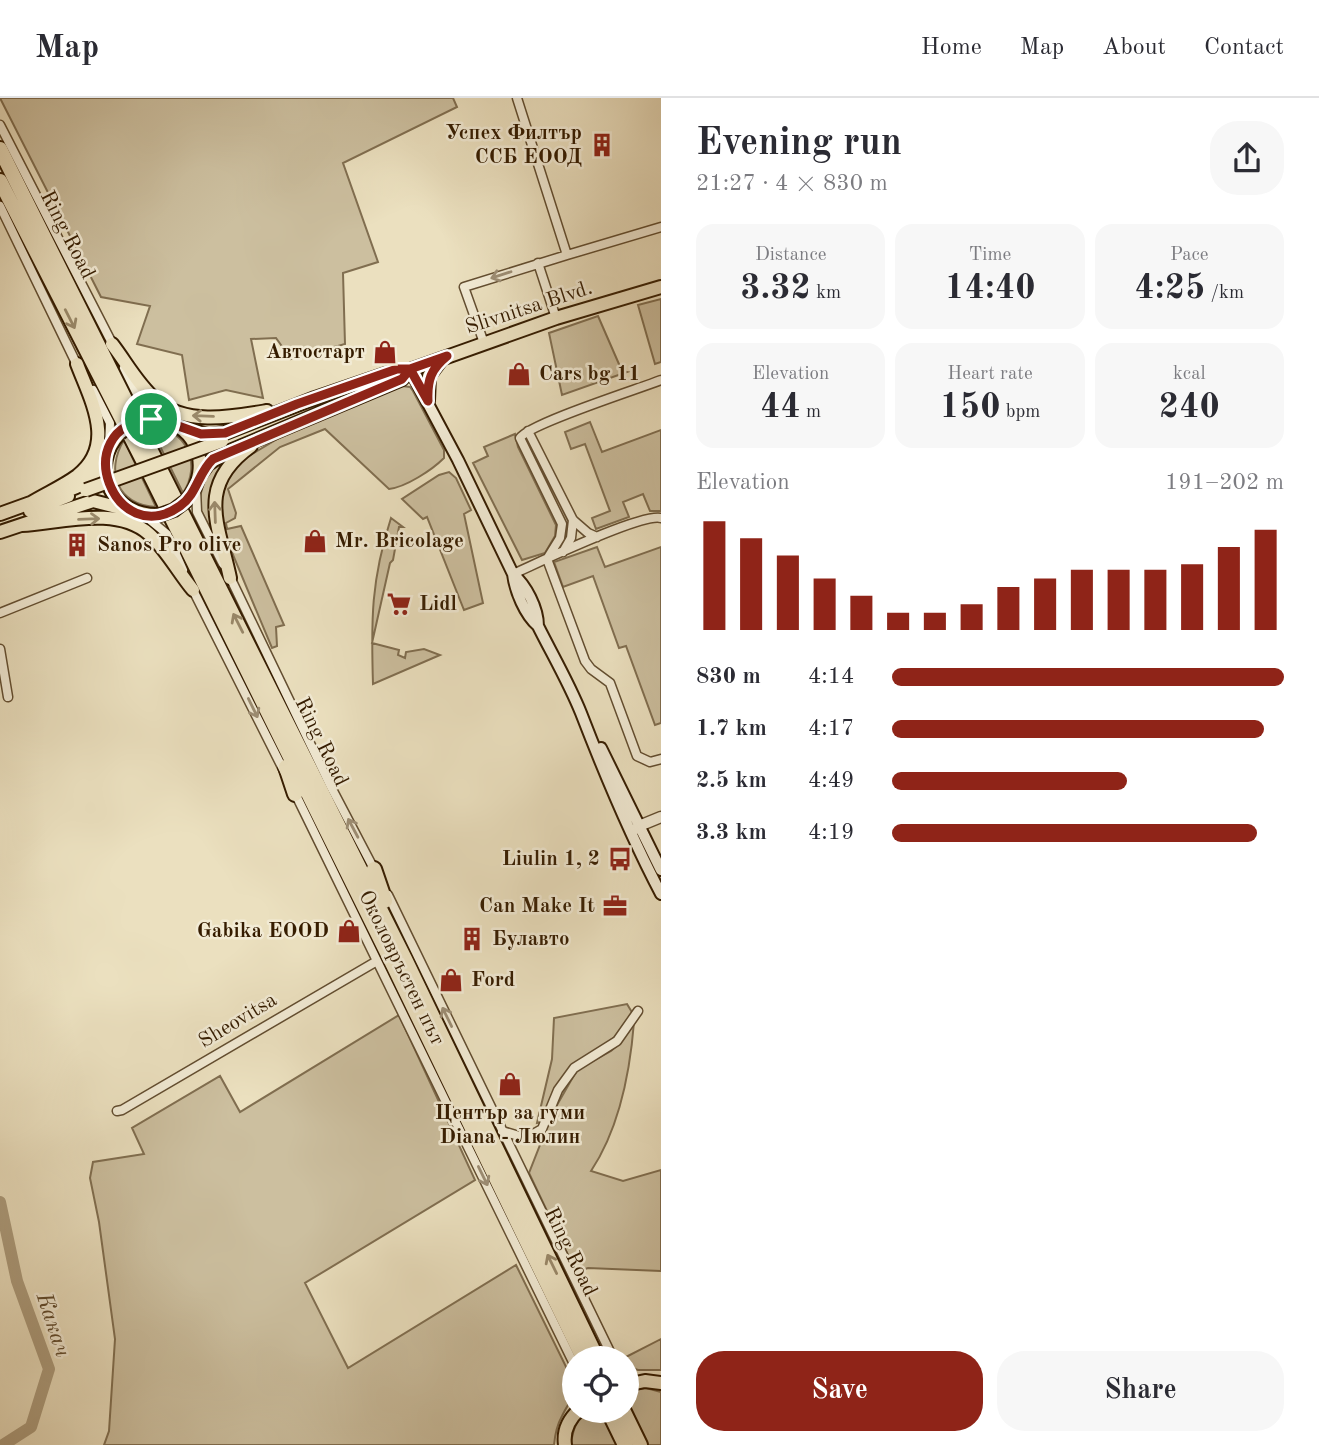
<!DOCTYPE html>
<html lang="en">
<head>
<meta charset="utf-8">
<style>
  body { margin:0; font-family:"Old Standard TT",serif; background:#f7f7f7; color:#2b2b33; height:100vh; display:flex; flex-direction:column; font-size:26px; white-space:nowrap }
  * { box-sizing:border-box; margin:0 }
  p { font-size:23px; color:#7c7c81 }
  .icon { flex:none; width:38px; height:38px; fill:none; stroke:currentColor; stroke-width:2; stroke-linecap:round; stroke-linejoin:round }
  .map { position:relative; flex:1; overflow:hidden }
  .sheet { display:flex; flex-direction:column; background:#fff; width:658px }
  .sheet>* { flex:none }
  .fabs { position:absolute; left:562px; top:1248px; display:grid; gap:14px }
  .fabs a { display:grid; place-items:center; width:77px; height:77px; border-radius:50%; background:#fff; box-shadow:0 7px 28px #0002; font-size:35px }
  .pin { position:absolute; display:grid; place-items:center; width:60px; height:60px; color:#fff; margin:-30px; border:4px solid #fff; border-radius:50%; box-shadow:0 2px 7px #0007 }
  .round { display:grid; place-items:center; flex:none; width:74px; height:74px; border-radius:28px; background:#f7f7f7 }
  .head { display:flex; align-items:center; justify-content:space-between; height:119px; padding:0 35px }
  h1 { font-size:38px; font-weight:800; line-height:52px }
  .stats { display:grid; grid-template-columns:repeat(3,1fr); gap:10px; height:119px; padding:7px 35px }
  .stats div { display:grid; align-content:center; border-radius:18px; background:#f7f7f7; text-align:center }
  .stats b { font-size:35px; font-weight:800 }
  .stats small { font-size:19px; font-weight:400 }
  .stats p { font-size:19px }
  .chart { height:196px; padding:14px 35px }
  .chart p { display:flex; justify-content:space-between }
  .chart svg { width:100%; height:126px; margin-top:7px; stroke:#8f2418; stroke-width:6 }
  .button { display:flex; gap:14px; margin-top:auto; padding:14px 35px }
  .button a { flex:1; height:80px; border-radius:28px; background:#8f2418; color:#fff; font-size:28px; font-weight:800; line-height:80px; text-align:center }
  .button a+a { background:#f7f7f7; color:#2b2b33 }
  ul { padding:0 35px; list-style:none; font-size:23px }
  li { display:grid; grid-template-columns:112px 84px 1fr; align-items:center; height:52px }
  li i { height:18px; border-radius:9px; background:#8f2418 }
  header { display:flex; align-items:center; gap:42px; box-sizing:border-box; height:98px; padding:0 35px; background:#fff; border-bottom:2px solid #e1e1e2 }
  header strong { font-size:33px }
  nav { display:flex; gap:38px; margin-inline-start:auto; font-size:24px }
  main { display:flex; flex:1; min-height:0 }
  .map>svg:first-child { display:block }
  .green { fill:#ccbf9f; stroke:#806e50; stroke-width:2 }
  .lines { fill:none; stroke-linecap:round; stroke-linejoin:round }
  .river { stroke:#ad9d7e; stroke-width:12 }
  .minor-casing { stroke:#624d30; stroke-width:11 }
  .tertiary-casing { stroke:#624d30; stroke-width:13 }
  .secondary-casing { stroke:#351c00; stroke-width:14 }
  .primary-casing { stroke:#351c00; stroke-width:16 }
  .trunk-casing { stroke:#351c00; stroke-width:18 }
  .minor { stroke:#f2ebd5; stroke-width:8 }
  .tertiary { stroke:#f2ebd5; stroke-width:10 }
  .secondary { stroke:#f2ebd5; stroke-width:10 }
  .primary { stroke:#ebe0bf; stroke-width:12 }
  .trunk { stroke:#ebe0bf; stroke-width:14 }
  .primary-bridge-casing { stroke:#351c00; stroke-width:16; stroke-linecap:butt }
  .primary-bridge { stroke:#ebe0bf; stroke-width:12 }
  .oneway { stroke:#9d8e75 }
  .oneway2 { stroke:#998869 }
  .route-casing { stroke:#fff; stroke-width:14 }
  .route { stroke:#8f2418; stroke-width:9 }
  .labels { text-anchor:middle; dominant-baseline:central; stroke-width:5; stroke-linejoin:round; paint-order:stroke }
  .poi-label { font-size:21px; font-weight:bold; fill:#351c00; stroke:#f2ebd5; text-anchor:start }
  .street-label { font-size:21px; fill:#351c00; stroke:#f2ebd5 }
  .water-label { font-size:23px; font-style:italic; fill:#5f492c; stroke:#f2ebd5 }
</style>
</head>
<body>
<header>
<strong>Map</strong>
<nav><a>Home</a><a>Map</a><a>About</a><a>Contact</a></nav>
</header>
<main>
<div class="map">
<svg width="661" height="1347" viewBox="0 0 661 1347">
  <rect width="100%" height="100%" fill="#ebe0bf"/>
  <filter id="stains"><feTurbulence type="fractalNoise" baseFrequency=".00286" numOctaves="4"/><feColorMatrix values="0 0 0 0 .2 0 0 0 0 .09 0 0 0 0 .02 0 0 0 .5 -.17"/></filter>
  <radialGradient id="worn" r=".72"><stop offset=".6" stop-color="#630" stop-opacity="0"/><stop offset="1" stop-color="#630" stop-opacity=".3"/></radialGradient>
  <path class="green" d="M0,0H453L457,9L343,65L378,164L343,175L345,246L291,261L276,240L251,241L263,300L226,292L189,302L182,257L137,246L150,208L101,199Z
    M661,201V264L655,266L638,207Z
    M598,218L622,273L627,274L562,297L549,235Z
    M402,288L410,289L413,293L444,352V360C432,372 406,389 389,391L325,331L280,349L228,391L236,415L235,420L226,425L227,431L241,428L284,527L276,529L277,548L272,550L223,433L221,401L229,379L242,362L284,337L353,306Z
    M590,324L602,354L661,332V413H650L643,396L623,404L629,419L596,431L592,420L610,413L585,346L571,351L565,334Z
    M151,330C187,329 202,367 183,395Z
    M515,336L518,349L556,427L555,438L545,455L522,462L473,365L488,358L484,349Z
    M527,340L569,424L566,443L563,442L565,434L524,342Z
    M124,342L156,409C117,407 105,373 124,342Z
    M238,352L220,378L221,454L198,407C206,374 208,368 238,352Z
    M449,374L456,380L471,412L464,416L483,505L464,512L427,419L423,421L402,401L439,377Z
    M391,420L403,429H399L393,462L390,465L372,545L399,552L398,557L405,560L406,554L424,551L440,557L373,586C371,522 371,482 391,420Z
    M597,449L605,469L661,449V625L655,627L626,548L619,550L593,478L563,489L554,464Z
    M627,906L633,916L621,934L602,949L572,968L542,1024L537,1025L552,961L554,920Z
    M399,917L475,1082L305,1185L348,1270L516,1167L574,1285C574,1303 569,1303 562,1318C557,1327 555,1336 554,1347H104L109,1333L115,1241L99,1124L90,1080L93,1064L144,1056L132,1030L220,978L240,1014Z
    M634,924C630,975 619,1031 591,1073L623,1083L661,1072V1173L588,1170L576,1174L529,1075L553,1014L577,972L611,953L620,945Z
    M661,1241V1272H638L629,1269L626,1260H624Z
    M646,1290L661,1294V1347H571C575,1307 594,1313 626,1312L627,1293Z"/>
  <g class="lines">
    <path class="river" d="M0,1104L17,1183L49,1271L31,1329L3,1347"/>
    <g class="minor-casing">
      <path id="minor" d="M0,27L114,249
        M0,108L78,269
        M567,157L661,129
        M538,165L556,220
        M484,245L464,189L567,157L517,0
        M124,270L141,304L159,322
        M661,282C638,291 528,326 520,340L562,426L560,440L547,461L585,563L591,571L610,585L637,658L650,664L661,661
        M93,292L110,325L109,348
        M528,333L573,422L588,435L597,439
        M196,391L197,414L223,466
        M145,418L167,436L183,472
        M563,454L571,440L573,422
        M513,476C538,465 641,415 661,420
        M229,477L331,689L375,773
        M192,490L285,675
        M0,515L87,480
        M0,551L8,599
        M294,693L574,1266
        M388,797L613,1260
        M117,1013L122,1012L377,863
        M502,1033L526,1040L542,1031L558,992L574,970L617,943L638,913"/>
    </g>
    <g class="tertiary-casing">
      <path id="tertiary" d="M636,731L639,728L661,719"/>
    </g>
    <g class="secondary-casing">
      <path id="secondary" d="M410,272L458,362L513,476C515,493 525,517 538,528C552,556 569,585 581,615C605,677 630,737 661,796
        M513,476C526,487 538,510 538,528
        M601,650L661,772"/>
    </g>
    <g class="primary-casing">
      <path id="primary" d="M112,246C126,264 138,287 156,302C185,328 232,319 267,313
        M428,303L429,278L441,262
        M147,322C194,318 216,368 186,403
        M182,331L209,337L225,335L315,300L397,272H410L556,220L661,189
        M120,335C87,370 112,419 160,417
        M200,377L208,366L223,356L402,281L410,272
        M57,396C84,388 93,383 106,357
        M29,406C45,396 62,389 77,378C117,347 91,303 77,266
        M30,413L68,398
        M0,416L36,403
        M22,427C60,425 116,407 149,436C166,451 178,474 193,492
        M0,434L93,403L136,414
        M230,480C219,427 195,388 251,348
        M626,1287L645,1283L661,1285
        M565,1347C563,1333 569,1321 579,1312"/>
    </g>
    <g class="trunk-casing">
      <path id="trunk" d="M0,51L405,861L597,1260
        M0,83L152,380L393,867L583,1260
        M286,669L295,696
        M374,771L385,803
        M608,1312L625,1347
        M623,1312L640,1347"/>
    </g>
    <use href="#minor" class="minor"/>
    <use href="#tertiary" class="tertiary"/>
    <use href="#secondary" class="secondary"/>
    <use href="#primary" class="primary"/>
    <use href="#trunk" class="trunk"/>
    <g class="primary-bridge-casing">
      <path id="primary-bridge" d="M120,335L132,326L147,322
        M86,392L222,343
        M160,417L174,412L186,403"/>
    </g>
    <use href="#primary-bridge" class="primary-bridge"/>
  </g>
  <defs><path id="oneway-shaft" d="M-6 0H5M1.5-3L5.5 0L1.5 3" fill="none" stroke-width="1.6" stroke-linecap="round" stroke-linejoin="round" transform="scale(1.75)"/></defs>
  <g class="oneway">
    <use href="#oneway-shaft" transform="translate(501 177) rotate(162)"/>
    <use href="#oneway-shaft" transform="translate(253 610) rotate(64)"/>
    <use href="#oneway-shaft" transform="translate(353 730) rotate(-118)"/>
    <use href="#oneway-shaft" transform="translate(447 919) rotate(-116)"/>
    <use href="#oneway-shaft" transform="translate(483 1078) rotate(64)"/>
  </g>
  <g class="oneway2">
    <use href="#oneway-shaft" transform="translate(70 221) rotate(63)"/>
    <use href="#oneway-shaft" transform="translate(203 318) rotate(-178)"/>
    <use href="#oneway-shaft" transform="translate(215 414) rotate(-92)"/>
    <use href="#oneway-shaft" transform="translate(89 421) rotate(-2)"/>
    <use href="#oneway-shaft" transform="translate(238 525) rotate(-117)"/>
    <use href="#oneway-shaft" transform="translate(552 1166) rotate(-116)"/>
  </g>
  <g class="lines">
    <g class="route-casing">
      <path id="route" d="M151,321C66,330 115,454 180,408C197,396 198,375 213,361L402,281L410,271L428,303C427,282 431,271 447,258L410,271H397L297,306L225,335L201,336L164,323L151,321"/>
    </g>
    <use href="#route" class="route"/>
  </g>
  <defs>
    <g id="building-bare" transform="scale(1.89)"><path d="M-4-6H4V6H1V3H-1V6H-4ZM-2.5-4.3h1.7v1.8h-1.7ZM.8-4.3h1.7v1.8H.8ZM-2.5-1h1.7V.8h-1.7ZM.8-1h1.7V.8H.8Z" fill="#8f2418" stroke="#f2ebd5" stroke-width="2.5" paint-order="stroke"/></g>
    <g id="shop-bare" transform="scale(1.89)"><path d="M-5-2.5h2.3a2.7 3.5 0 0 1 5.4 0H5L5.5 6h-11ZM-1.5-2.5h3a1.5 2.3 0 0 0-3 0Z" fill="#8f2418" stroke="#f2ebd5" stroke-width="2.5" paint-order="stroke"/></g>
    <g id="supermarket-bare" transform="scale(1.89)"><path d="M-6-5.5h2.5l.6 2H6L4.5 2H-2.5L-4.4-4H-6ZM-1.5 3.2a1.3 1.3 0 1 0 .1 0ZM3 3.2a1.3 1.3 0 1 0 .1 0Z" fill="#8f2418" stroke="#f2ebd5" stroke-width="2.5" paint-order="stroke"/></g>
    <g id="bus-bare" transform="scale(1.89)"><path d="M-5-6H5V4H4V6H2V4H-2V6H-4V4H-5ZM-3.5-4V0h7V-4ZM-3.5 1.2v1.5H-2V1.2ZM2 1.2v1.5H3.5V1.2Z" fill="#8f2418" stroke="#f2ebd5" stroke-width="2.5" paint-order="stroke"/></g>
    <g id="office-bare" transform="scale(1.89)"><path d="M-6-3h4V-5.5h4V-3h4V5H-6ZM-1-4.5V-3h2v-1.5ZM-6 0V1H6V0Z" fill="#8f2418" stroke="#f2ebd5" stroke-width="2.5" paint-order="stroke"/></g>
  </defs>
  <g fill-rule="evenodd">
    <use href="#building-bare" x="602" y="47"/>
    <use href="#shop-bare" x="385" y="254"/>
    <use href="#shop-bare" x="519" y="276"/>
    <use href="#shop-bare" x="315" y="443"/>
    <use href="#building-bare" x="77" y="447"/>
    <use href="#supermarket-bare" x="399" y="506"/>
    <use href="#bus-bare" x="620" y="761"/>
    <use href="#office-bare" x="615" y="808"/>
    <use href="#shop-bare" x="349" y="833"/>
    <use href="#building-bare" x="472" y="841"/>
    <use href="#shop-bare" x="451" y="882"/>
    <use href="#shop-bare" x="510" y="986"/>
  </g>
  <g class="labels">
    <g class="poi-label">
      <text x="582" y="35" text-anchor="end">Успех Филтър<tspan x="582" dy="24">ССБ ЕООД</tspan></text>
      <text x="365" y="254" text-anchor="end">Автостарт</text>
      <text x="539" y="276">Cars bg 11</text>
      <text x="335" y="443">Mr. Bricolage</text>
      <text x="97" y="447">Sanos Pro olive</text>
      <text x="419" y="506">Lidl</text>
      <text x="600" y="761" text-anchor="end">Liulin 1, 2</text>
      <text x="595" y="808" text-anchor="end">Can Make It</text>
      <text x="329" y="833" text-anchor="end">Gabika EOOD</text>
      <text x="492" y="841">Булавто</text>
      <text x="471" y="882">Ford</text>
      <text x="510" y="1015" text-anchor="middle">Център за гуми<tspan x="510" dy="24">Diana - Люлин</tspan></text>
    </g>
    <g class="street-label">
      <text transform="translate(67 137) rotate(63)">Ring Road</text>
      <text transform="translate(529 210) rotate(-18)">Slivnitsa Blvd.</text>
      <text transform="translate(321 644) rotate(64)">Ring Road</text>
      <text transform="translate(401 870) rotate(64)">Околовръстен път</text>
      <text transform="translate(238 923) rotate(-31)">Sheovitsa</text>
      <text transform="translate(570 1154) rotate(64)">Ring Road</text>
    </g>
    <g class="water-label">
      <text transform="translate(53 1227) rotate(72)">Какач</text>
    </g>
  </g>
  <rect width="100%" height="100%" filter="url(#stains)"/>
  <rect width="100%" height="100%" fill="url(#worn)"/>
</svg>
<div class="fabs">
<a><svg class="icon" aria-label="locate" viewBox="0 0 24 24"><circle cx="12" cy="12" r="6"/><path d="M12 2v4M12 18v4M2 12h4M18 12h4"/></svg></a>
</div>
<div class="pin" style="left:151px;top:321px;background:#1e9e55"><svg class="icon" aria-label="arrive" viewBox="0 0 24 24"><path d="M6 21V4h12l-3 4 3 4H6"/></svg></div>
</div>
<section class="sheet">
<div class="head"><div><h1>Evening run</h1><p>21:27 · 4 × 830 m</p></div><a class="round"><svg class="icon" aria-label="share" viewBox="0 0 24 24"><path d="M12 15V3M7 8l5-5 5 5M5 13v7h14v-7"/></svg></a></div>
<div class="stats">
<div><p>Distance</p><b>3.32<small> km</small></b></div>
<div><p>Time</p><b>14:40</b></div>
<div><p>Pace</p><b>4:25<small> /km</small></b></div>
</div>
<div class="stats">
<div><p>Elevation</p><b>44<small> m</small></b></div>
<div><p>Heart rate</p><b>150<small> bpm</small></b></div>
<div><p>kcal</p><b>240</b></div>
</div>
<div class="chart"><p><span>Elevation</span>191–202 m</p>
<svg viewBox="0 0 160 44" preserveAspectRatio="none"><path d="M5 44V6M15 44V12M25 44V18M35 44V26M45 44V32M55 44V38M65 44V38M75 44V35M85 44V29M95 44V26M105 44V23M115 44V23M125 44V23M135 44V21M145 44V15M155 44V9"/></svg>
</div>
<ul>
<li><b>830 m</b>4:14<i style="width:100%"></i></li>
<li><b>1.7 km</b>4:17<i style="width:95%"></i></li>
<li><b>2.5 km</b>4:49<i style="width:60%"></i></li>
<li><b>3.3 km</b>4:19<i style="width:93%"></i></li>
</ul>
<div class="button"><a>Save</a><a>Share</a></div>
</section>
</main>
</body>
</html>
